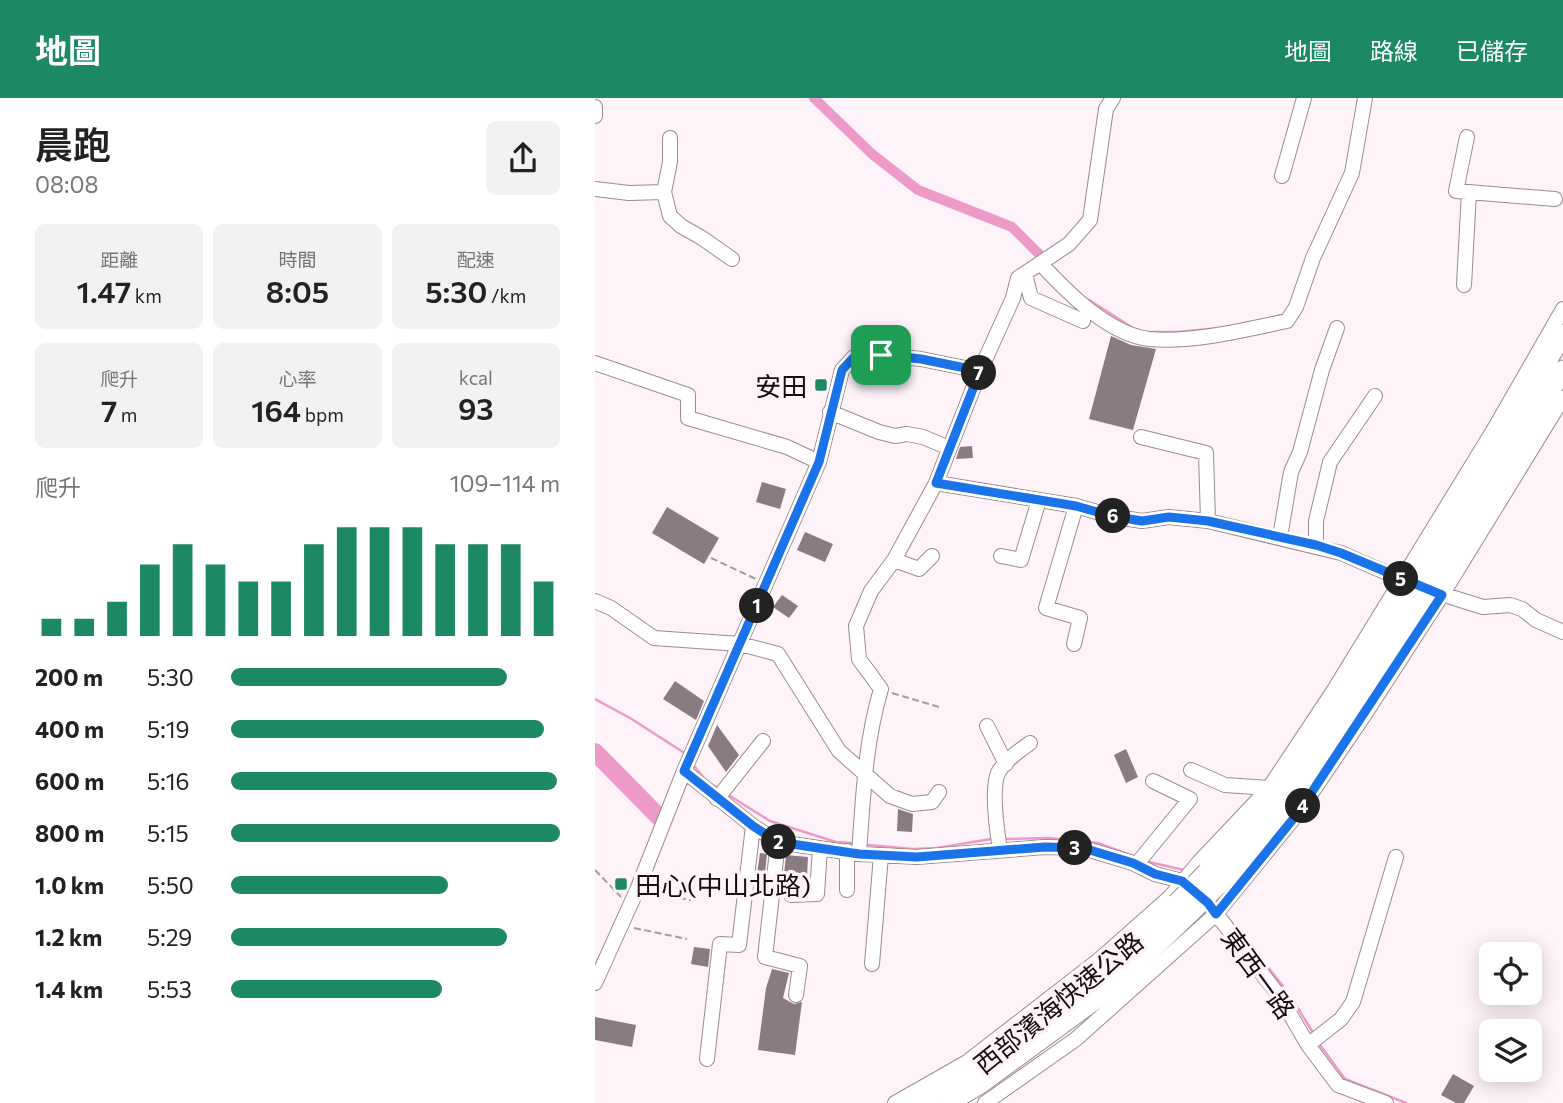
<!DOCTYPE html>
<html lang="zh-TW">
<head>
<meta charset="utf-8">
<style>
  body { margin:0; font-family:Commissioner,"Noto Sans TC",sans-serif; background:#f2f2f2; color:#222; height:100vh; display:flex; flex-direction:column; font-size:26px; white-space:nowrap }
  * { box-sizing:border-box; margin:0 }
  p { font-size:23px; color:#767676 }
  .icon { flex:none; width:38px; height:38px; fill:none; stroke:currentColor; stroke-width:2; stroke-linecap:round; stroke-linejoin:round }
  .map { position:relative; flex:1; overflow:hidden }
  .drawer { display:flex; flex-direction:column; background:#fff; width:595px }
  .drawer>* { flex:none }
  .fabs { position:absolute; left:884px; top:844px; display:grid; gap:14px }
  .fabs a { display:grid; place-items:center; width:63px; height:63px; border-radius:10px; background:#fff; box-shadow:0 4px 18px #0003; font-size:35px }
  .pin { position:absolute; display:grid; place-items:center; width:60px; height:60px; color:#fff; margin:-30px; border-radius:14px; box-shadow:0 4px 10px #0006 }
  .km { position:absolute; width:35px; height:35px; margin:-18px; border-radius:50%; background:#222; color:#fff; font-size:19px; line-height:35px; text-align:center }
  .round { display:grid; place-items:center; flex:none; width:74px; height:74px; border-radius:10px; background:#f2f2f2 }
  .overview { display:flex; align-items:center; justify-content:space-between; height:119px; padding:0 35px }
  h1 { font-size:38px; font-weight:600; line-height:52px }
  .metrics { display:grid; grid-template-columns:repeat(3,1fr); gap:10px; height:119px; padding:7px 35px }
  .metrics div { display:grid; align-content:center; border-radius:10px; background:#f2f2f2; text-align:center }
  .metrics b { font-size:30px; font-weight:600 }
  .metrics small { font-size:19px; font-weight:400 }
  .metrics p { font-size:19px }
  .chart { height:196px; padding:14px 35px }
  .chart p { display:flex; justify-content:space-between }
  .chart svg { width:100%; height:126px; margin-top:7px; stroke:#1d8866; stroke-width:6 }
  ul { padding:0 35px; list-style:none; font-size:23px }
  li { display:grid; grid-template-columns:112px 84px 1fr; align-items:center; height:52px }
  li i { height:18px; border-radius:9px; background:#1d8866 }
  header { display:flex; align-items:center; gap:42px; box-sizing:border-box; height:98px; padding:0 35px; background:#1d8866; color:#fff }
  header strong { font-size:33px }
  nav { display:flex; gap:38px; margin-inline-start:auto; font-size:24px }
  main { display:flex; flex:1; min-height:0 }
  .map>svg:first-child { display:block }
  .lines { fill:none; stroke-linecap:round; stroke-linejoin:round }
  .stream { stroke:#ed9ac8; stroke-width:2.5 }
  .canal { stroke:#ed9ac8; stroke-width:10 }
  .river { stroke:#ed9ac8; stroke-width:18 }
  .building { fill:#8a7b82 }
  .minor-casing { stroke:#9a8b92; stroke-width:16 }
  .highway-casing { stroke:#9a8b92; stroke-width:21 }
  .path { stroke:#a59ca1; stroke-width:2; stroke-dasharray:7 3.5; stroke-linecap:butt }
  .minor { stroke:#fff; stroke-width:14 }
  .highway { stroke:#fff; stroke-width:19 }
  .highway-bridge-casing { stroke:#9a8b92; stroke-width:21; stroke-linecap:butt }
  .highway-bridge { stroke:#fff; stroke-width:19 }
  .route-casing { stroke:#fff; stroke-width:14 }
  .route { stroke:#1a73e8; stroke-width:9 }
  .poi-dot { fill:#1d8866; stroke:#fef3f9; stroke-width:2.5 }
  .labels { text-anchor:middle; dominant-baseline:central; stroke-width:7; stroke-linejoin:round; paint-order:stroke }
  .poi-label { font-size:26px; fill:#130d10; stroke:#fef3f9; text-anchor:end }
  .street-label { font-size:26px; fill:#130d10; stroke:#fef3f9 }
</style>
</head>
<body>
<header>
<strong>地圖</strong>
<nav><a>地圖</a><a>路線</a><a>已儲存</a></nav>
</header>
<main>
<section class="drawer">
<div class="overview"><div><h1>晨跑</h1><p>08:08</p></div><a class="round"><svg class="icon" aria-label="share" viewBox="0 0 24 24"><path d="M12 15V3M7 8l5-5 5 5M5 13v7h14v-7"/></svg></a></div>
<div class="metrics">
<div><p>距離</p><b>1.47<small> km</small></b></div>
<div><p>時間</p><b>8:05</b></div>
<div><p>配速</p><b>5:30<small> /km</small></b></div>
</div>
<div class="metrics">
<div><p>爬升</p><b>7<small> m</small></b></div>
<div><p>心率</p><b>164<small> bpm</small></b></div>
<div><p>kcal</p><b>93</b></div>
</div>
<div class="chart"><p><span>爬升</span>109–114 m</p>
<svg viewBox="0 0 160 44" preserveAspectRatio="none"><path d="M5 44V38M15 44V38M25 44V32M35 44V19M45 44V12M55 44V19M65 44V25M75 44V25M85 44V12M95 44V6M105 44V6M115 44V6M125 44V12M135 44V12M145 44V12M155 44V25"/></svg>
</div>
<ul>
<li><b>200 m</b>5:30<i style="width:84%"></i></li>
<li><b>400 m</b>5:19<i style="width:95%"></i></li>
<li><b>600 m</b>5:16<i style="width:99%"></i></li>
<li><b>800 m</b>5:15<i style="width:100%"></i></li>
<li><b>1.0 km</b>5:50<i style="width:66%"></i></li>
<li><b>1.2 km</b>5:29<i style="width:84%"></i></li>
<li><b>1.4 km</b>5:53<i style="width:64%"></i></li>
</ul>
</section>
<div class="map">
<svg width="968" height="1005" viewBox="0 0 968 1005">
  <rect width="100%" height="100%" fill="#fef3f9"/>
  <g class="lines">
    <path class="stream" d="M494,202L538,230
      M555,234H583L625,230
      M0,601L35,620L88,654
      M100,669L112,684L121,689
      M135,698L175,723L241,744L257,745
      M412,741L454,740L503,745L535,757
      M273,747L318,751L342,750L396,741
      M554,764L589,772
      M629,815L692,893L717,933
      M725,947L750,981L811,1005"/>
    <path class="canal" d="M219,0L277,56L323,92L417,129L453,165"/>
    <path class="river" d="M0,654L64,719"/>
  </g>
  <path class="building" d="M516,238L536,247L561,251L538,332L494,321Z
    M377,348L378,360L361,361L365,349Z
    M167,384L191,391L185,411L161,404Z
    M72,409L124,440L109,466L57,435Z
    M210,434L238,446L230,464L202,452Z
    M187,497L203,508L194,520L178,509Z
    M80,583L109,603L101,622L68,601Z
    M122,627L144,657L131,674L113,648Z
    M531,651L543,679L531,685L519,657Z
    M303,711L318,716L317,734L302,733Z
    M165,755L172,756L169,785L161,784Z
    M191,757L213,759L212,779L189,777Z
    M99,849L115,851L113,869L96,866Z
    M177,871L194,875L188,900L199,906L207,904L200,957L163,952L171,890Z
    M0,919L41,927L37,949L0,942Z
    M858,976L879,988L869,1005H861L846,997Z"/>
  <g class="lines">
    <g class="minor-casing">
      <path id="minor" d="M0,9V18
        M872,39L861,93L960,101
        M75,40V64L69,94L75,118L86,128L107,140L137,161
        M687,78L709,0
        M0,91L34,95L69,94
        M446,166C472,194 513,236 554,241C599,245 648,232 692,223L701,209L718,160L757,75L770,0
        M430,176L436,200L488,223
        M869,187L874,94
        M0,265L93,297V320L192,349L224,364
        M235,314L284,334L300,338L312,336L328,339L354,350
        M546,339L611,355L613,423
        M341,385L481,408L516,418L547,423L574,419L613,423L746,455L815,485
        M685,439L696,374L705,354L727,272L742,230
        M721,447V423L735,364L780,298
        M406,458L426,462L444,402
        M299,462L324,471L337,458
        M840,494L888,509L915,507L927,511L941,522L968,534
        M0,503L16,510L59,540L145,546L183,556L244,653L295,698L317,706L337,704L344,694
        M479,546L485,520L451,510L481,408
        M392,628L411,666
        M596,672L630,687L674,690
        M89,673L158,728L183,744L264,756L322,759L450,749L488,750L538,765L560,776L587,783L594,788
        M122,701L168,643
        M183,744L170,859L205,868L201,897
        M405,752C402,733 396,692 403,675C409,663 424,653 435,645
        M252,753V792
        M264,756C268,700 270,645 286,591L264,561L261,528L276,493L299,462L341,385L385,273L418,200L423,180L474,146L495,122L511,11L518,0
        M541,767L595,701L558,683
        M196,797L222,796L225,750
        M616,809L685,899L713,947L743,987L791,1005
        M277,866L286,757
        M0,885L42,792L89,673L224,364L247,272L259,259L270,255L326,261L385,273
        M713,947L746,921L758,904L801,759
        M112,961L125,846L144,847L158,728
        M300,1005L372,964L505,861L575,799L604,764L674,690L739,592L898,333L968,211
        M390,1005L481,941L621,816L703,715L772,613L847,497L968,300"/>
    </g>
    <g class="highway-casing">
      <path id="highway" d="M825,477L968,236
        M839,484L968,272
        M612,774L686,689L751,596L811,498
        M623,787L697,702L767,601L825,506
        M324,1005C390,967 455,923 512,872C536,851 559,827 582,805
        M353,1005L385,986L519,888L595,815"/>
    </g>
    <path class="path" d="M116,460L161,481
      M297,595L344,609
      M0,772L26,799
      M53,794L96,802
      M39,830L92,841"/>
    <use href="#minor" class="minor"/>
    <use href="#highway" class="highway"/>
    <g class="highway-bridge-casing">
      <path id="highway-bridge" d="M811,498L825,477
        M825,506L839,484
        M582,805L612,774
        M595,815L623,787"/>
    </g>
    <use href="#highway-bridge" class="highway-bridge"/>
  </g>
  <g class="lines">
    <g class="route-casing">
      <path id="route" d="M270,255L326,261L385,273L341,385L481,408L516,418L547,423L574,419L613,423L721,447L746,455L847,497L703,715L621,816L613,805L587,783L560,776L538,765L488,750L450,749L322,759L264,756L183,744L158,728L89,673L224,364L247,272L259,259Z"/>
    </g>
    <use href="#route" class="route"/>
  </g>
  <g class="poi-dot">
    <rect x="219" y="280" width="14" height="14" rx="3.5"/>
    <rect x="19" y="779" width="14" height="14" rx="3.5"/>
  </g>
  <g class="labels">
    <g class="poi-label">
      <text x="212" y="287">安田</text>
      <text x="40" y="786" text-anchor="start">田心(中山北路)</text>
    </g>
    <g class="street-label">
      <text transform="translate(664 875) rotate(54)">東西一路</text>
      <text transform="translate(463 904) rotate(-39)">西部濱海快速公路</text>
    </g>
  </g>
</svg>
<div class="fabs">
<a><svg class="icon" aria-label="locate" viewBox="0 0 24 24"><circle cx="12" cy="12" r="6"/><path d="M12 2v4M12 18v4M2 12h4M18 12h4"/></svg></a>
<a><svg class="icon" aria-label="layers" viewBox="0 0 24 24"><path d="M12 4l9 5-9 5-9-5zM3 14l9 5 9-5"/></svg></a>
</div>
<div class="pin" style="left:286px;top:257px;background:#1e9e55"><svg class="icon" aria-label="arrive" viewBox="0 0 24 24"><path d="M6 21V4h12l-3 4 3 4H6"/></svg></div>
<b class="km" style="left:162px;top:508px">1</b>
<b class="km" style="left:184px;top:744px">2</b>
<b class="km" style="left:480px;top:750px">3</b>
<b class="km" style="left:708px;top:708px">4</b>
<b class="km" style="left:806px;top:481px">5</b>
<b class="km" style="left:518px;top:418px">6</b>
<b class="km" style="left:384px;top:275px">7</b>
</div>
</main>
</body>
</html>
